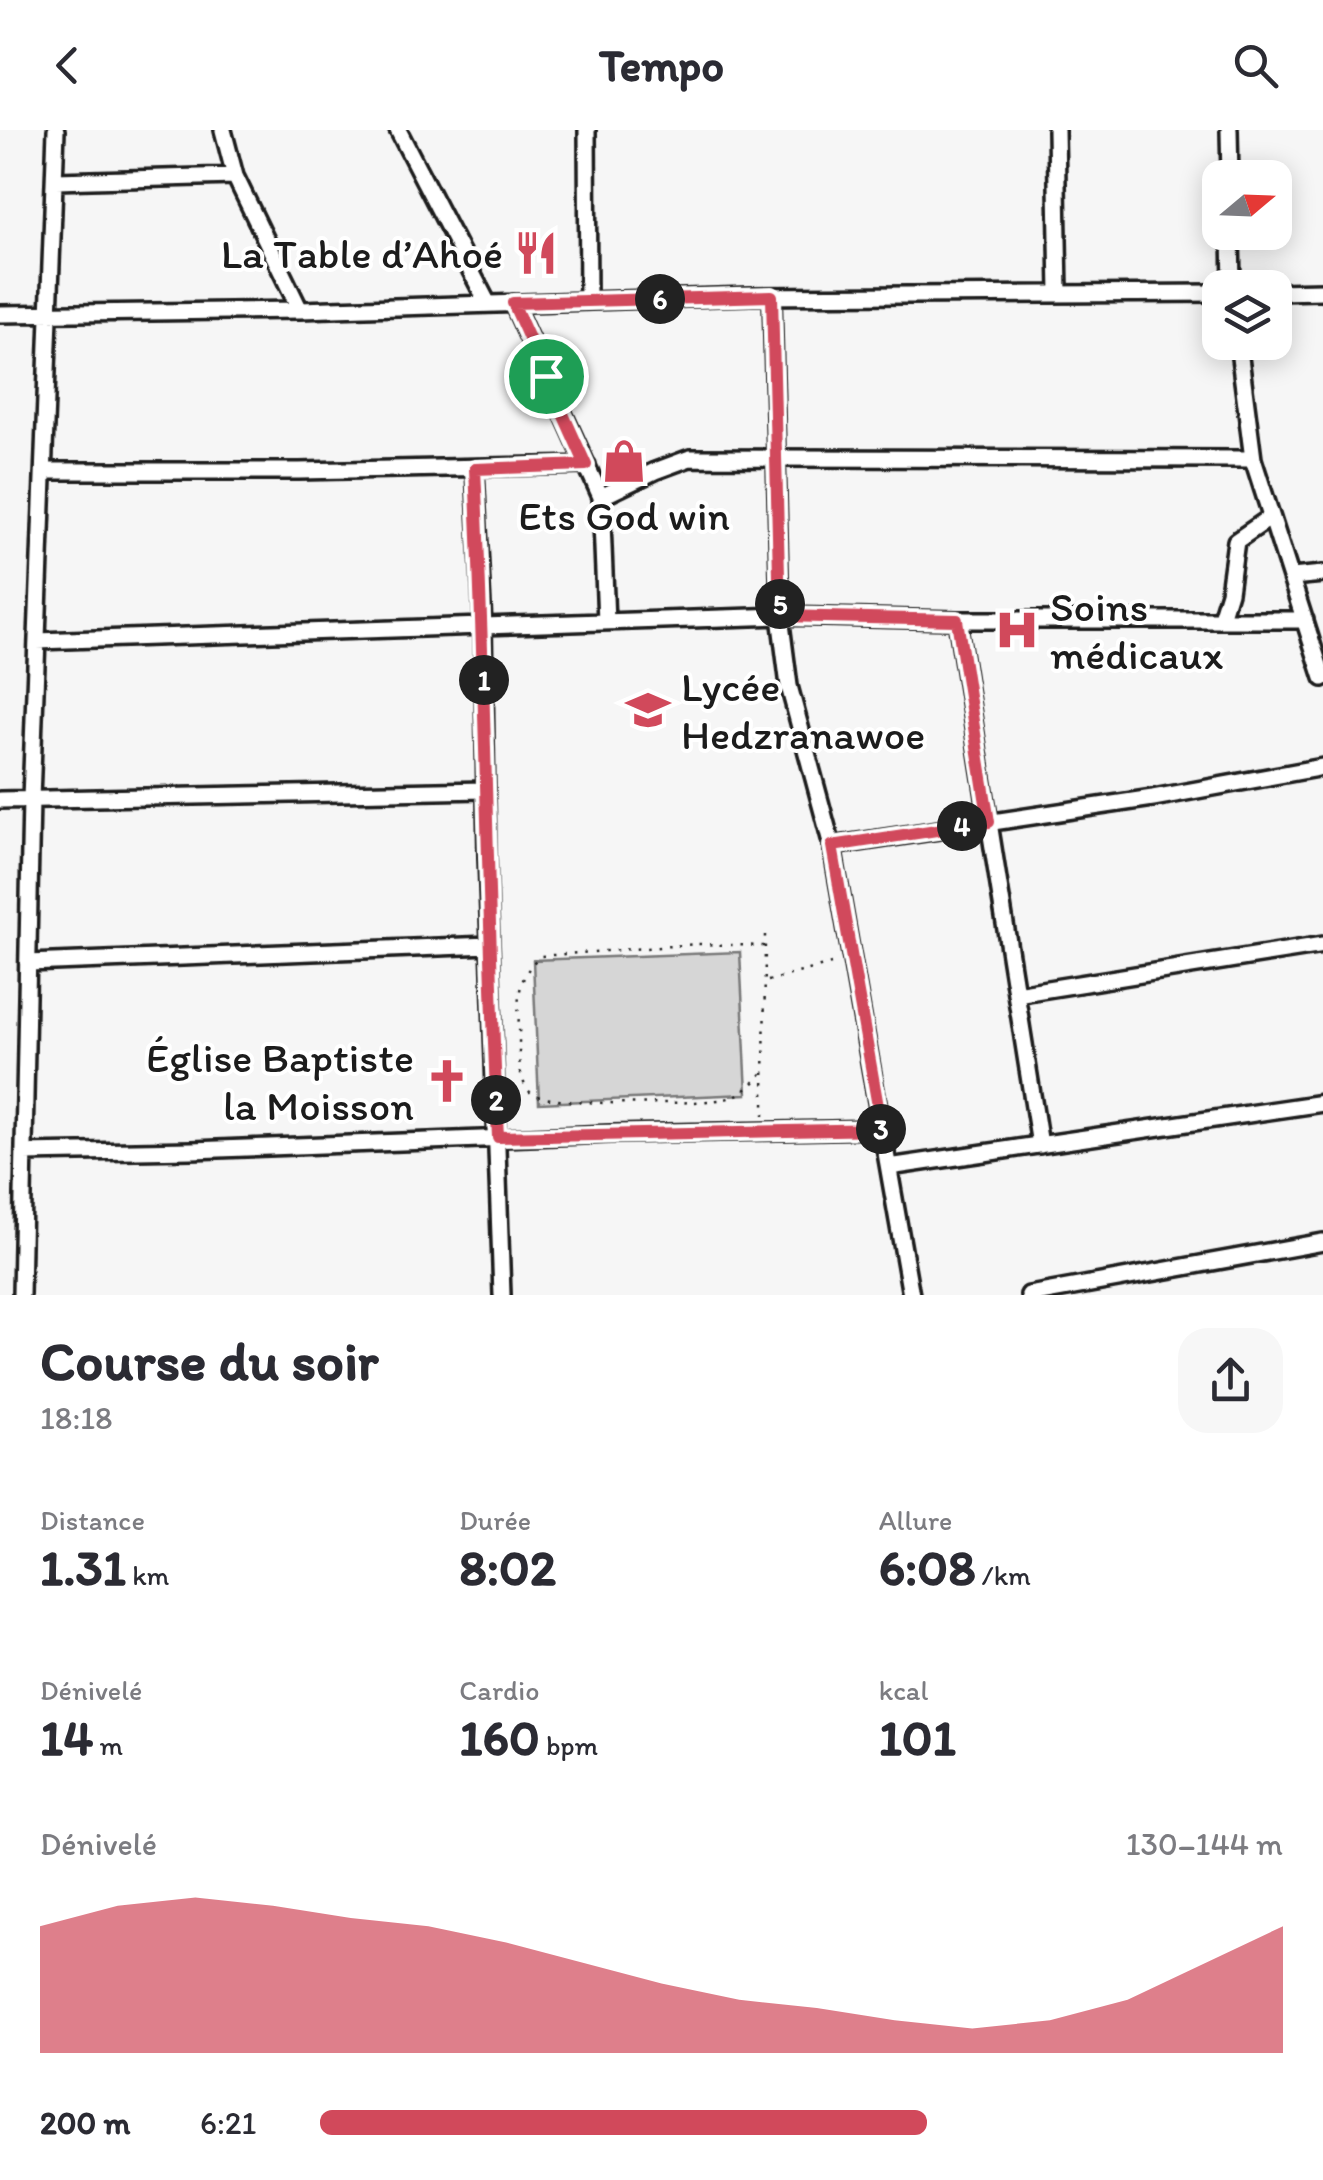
<!DOCTYPE html>
<html lang="fr">
<head>
<meta charset="utf-8">
<style>
  body { margin:0; font-family:Itim,sans-serif; background:#f7f7f7; color:#2b2b33; height:100vh; display:flex; flex-direction:column; font-size:38px; white-space:nowrap }
  * { box-sizing:border-box; margin:0 }
  p { font-size:32px; color:#7c7c81 }
  .icon { flex:none; width:55px; height:55px; fill:none; stroke:currentColor; stroke-width:2; stroke-linecap:round; stroke-linejoin:round }
  .map { position:relative; height:1165px; overflow:hidden }
  .panel { display:flex; flex-direction:column; background:#fff; flex:1 }
  .panel>* { flex:none }
  .needle { width:65px; rotate:71deg }
  .fabs { position:absolute; left:1202px; top:30px; display:grid; gap:20px }
  .fabs a { display:grid; place-items:center; width:90px; height:90px; border-radius:20px; background:#fff; box-shadow:0 5px 25px #0003; font-size:50px }
  .pin { position:absolute; display:grid; place-items:center; width:85px; height:85px; color:#fff; margin:-42px; border:5px solid #fff; border-radius:50%; box-shadow:0 2px 10px #0007 }
  .km { position:absolute; width:50px; height:50px; margin:-25px; border-radius:50%; background:#222; color:#fff; font-size:28px; line-height:50px; text-align:center }
  .round { display:grid; place-items:center; flex:none; width:105px; height:105px; border-radius:30px; background:#f7f7f7 }
  .headline { display:flex; align-items:center; justify-content:space-between; height:170px; padding:0 40px }
  h1 { font-size:55px; font-weight:700; line-height:75px }
  .stats { display:grid; grid-template-columns:repeat(3,1fr); gap:15px; height:170px; padding:10px 40px }
  .stats div { display:grid; align-content:center }
  .stats b { font-size:50px; font-weight:700 }
  .stats small { font-size:28px; font-weight:400 }
  .stats p { font-size:28px }
  .chart { height:280px; padding:20px 40px }
  .chart p { display:flex; justify-content:space-between }
  .chart svg { width:100%; height:180px; margin-top:10px; fill:#d1495b; opacity:.7 }
  ul { padding:0 40px; list-style:none; font-size:32px }
  li { display:grid; grid-template-columns:160px 120px 1fr; align-items:center; height:75px }
  li i { height:25px; border-radius:12px; background:#d1495b }
  header { display:flex; justify-content:space-between; align-items:center; height:130px; padding:0 40px; background:#fff; font-size:45px; font-weight:700 }
  .map>svg:first-child { display:block }
  .pitch { fill:#d6d6d6; stroke:#797979; stroke-width:2.5 }
  .lines { fill:none; stroke-linecap:round; stroke-linejoin:round }
  .minor-casing { stroke:#1c1c1c; stroke-width:22 }
  .path { stroke:#1c1c1c; stroke-width:2.5; stroke-dasharray:2.5 8; stroke-linecap:butt }
  .minor { stroke:#fff; stroke-width:15 }
  .route-casing { stroke:#fff; stroke-width:20 }
  .route { stroke:#d1495b; stroke-width:12 }
  .labels { text-anchor:middle; dominant-baseline:central; stroke-width:8; stroke-linejoin:round; paint-order:stroke }
  .poi-label { font-size:42px; fill:#1c1c1c; stroke:#fff; text-anchor:end }
</style>
</head>
<body>
<header><svg class="icon" aria-label="back" viewBox="0 0 24 24"><path d="M15 5l-7 7 7 7"/></svg>Tempo<svg class="icon" aria-label="search" viewBox="0 0 24 24"><circle cx="10" cy="10" r="6"/><path d="M15 15l6 6"/></svg></header>
<div class="map">
<svg width="1323" height="1165" viewBox="0 0 1323 1165">
  <rect width="100%" height="100%" fill="#f6f6f6"/>
  <filter id="ink" filterUnits="userSpaceOnUse"><feTurbulence type="fractalNoise" baseFrequency=".01" numOctaves="2"/><feDisplacementMap in="SourceGraphic" scale="20" xChannelSelector="R" yChannelSelector="G"/><feConvolveMatrix kernelMatrix="1 2 1 2 8 2 1 2 1" color-interpolation-filters="sRGB"/></filter>
  <g filter="url(#ink)">
    <path class="pitch" d="M740,822L747,964L539,973L533,830Z"/>
    <g class="lines">
      <g class="minor-casing">
        <path id="minor" d="M223,0L235,46L300,180
          M398,0L488,174
          M587,0L588,171
          M1056,0L1059,164
          M1229,0L1230,48
          M56,51L235,46
          M1231,102L1232,158
          M1275,162L1323,161
          M772,166L780,486L789,556L832,716L911,1165
          M513,173L601,367L606,492
          M0,184L300,180L750,166L1220,163
          M1238,212L1253,329L1323,548
          M475,339L483,495L487,727L502,1165
          M45,341H299L587,335
          M601,367L655,341L690,328L1253,329
          M1292,447L1323,444
          M1221,488L1229,462L1236,411L1271,387
          M957,490L1040,1015
          M37,511L780,486L957,490H1305
          M0,670L485,660
          M832,716L1153,668L1323,637
          M28,833L490,815
          M1016,864L1323,815
          M24,1023L192,1020L610,1004L882,999
          M889,1037L1323,973
          M21,1165L31,669L56,0
          M1029,1165L1323,1112"/>
      </g>
      <path class="path" d="M764,816L698,814L540,826C518,846 517,868 519,896C520,916 515,948 531,963C547,977 705,975 729,968C745,963 755,952 765,940
        M768,851L831,834
        M764,986L765,798"/>
      <use href="#minor" class="minor"/>
    </g>
  </g>
  <g class="lines" filter="url(#ink)">
    <g class="route-casing">
      <path id="route" d="M772,166L780,486L957,490L989,692L832,716L882,999L498,1007C487,784 486,561 475,339L586,335L513,173Z"/>
    </g>
    <use href="#route" class="route"/>
  </g>
  <defs>
    <g id="restaurant-bare" transform="scale(3.45)"><path d="M-5-6h1v4h1v-4h1v4h1v-4h1v5L-1.5 .5V6h-2V.5L-5-1ZM5-6V6H3V1.5H1.5Q1.5-4 5-6Z" fill="#d1495b" stroke="#fff" stroke-width="2.5" paint-order="stroke"/></g>
    <g id="shop-bare" transform="scale(3.45)"><path d="M-5-2.5h2.3a2.7 3.5 0 0 1 5.4 0H5L5.5 6h-11ZM-1.5-2.5h3a1.5 2.3 0 0 0-3 0Z" fill="#d1495b" stroke="#fff" stroke-width="2.5" paint-order="stroke"/></g>
    <g id="hospital-bare" transform="scale(3.45)"><path d="M-5-5h3v3.5h4V-5h3V5h-3V1.5h-4V5h-3Z" fill="#d1495b" stroke="#fff" stroke-width="2.5" paint-order="stroke"/></g>
    <g id="school-bare" transform="scale(3.45)"><path d="M0-5L7-2L0 1L-7-2ZM-4 1L0 2.5L4 1V4Q0 6-4 4Z" fill="#d1495b" stroke="#fff" stroke-width="2.5" paint-order="stroke"/></g>
    <g id="church-bare" transform="scale(3.45)"><path d="M-1.2-6h2.4v3.5h3.3v2.4h-3.3V6h-2.4V-.1h-3.3v-2.4h3.3Z" fill="#d1495b" stroke="#fff" stroke-width="2.5" paint-order="stroke"/></g>
  </defs>
  <g fill-rule="evenodd">
    <use href="#restaurant-bare" x="536" y="123"/>
    <use href="#shop-bare" x="624" y="331"/>
    <use href="#hospital-bare" x="1017" y="500"/>
    <use href="#school-bare" x="648" y="580"/>
    <use href="#church-bare" x="447" y="951"/>
  </g>
  <g class="labels">
    <g class="poi-label">
      <text x="503" y="123">La Table d’Ahoé</text>
      <text x="624" y="385" text-anchor="middle">Ets God win</text>
      <text x="1050" y="476" text-anchor="start">Soins<tspan x="1050" dy="48">médicaux</tspan></text>
      <text x="681" y="556" text-anchor="start">Lycée<tspan x="681" dy="48">Hedzranawoe</tspan></text>
      <text x="414" y="927">Église Baptiste<tspan x="414" dy="48">la Moisson</tspan></text>
    </g>
  </g>
</svg>
<div class="fabs">
<a><svg class="needle" viewBox="-14 -14 28 28"><path d="M0-13l5 13h-10z" fill="#e53935"/><path d="M0 13l5-13h-10z" fill="#7c7c81"/></svg></a>
<a><svg class="icon" aria-label="layers" viewBox="0 0 24 24"><path d="M12 4l9 5-9 5-9-5zM3 14l9 5 9-5"/></svg></a>
</div>
<div class="pin" style="left:546px;top:246px;background:#1e9e55"><svg class="icon" aria-label="arrive" viewBox="0 0 24 24"><path d="M6 21V4h12l-3 4 3 4H6"/></svg></div>
<b class="km" style="left:484px;top:550px">1</b>
<b class="km" style="left:496px;top:970px">2</b>
<b class="km" style="left:881px;top:999px">3</b>
<b class="km" style="left:962px;top:696px">4</b>
<b class="km" style="left:780px;top:474px">5</b>
<b class="km" style="left:660px;top:169px">6</b>
</div>
<section class="panel">
<div class="headline"><div><h1>Course du soir</h1><p>18:18</p></div><a class="round"><svg class="icon" aria-label="share" viewBox="0 0 24 24"><path d="M12 15V3M7 8l5-5 5 5M5 13v7h14v-7"/></svg></a></div>
<div class="stats">
<div><p>Distance</p><b>1.31<small> km</small></b></div>
<div><p>Durée</p><b>8:02</b></div>
<div><p>Allure</p><b>6:08<small> /km</small></b></div>
</div>
<div class="stats">
<div><p>Dénivelé</p><b>14<small> m</small></b></div>
<div><p>Cardio</p><b>160<small> bpm</small></b></div>
<div><p>kcal</p><b>101</b></div>
</div>
<div class="chart"><p><span>Dénivelé</span>130–144 m</p>
<svg viewBox="0 0 160 44" preserveAspectRatio="none"><path d="M0 44V13L10 8L20 6L30 8L40 11L50 13L60 17L70 22L80 27L90 31L100 33L110 36L120 38L130 36L140 31L150 22L160 13V44z"/></svg>
</div>
<ul>
<li><b>200 m</b>6:21<i style="width:63%"></i></li>
</ul>
</section>
</body>
</html>
